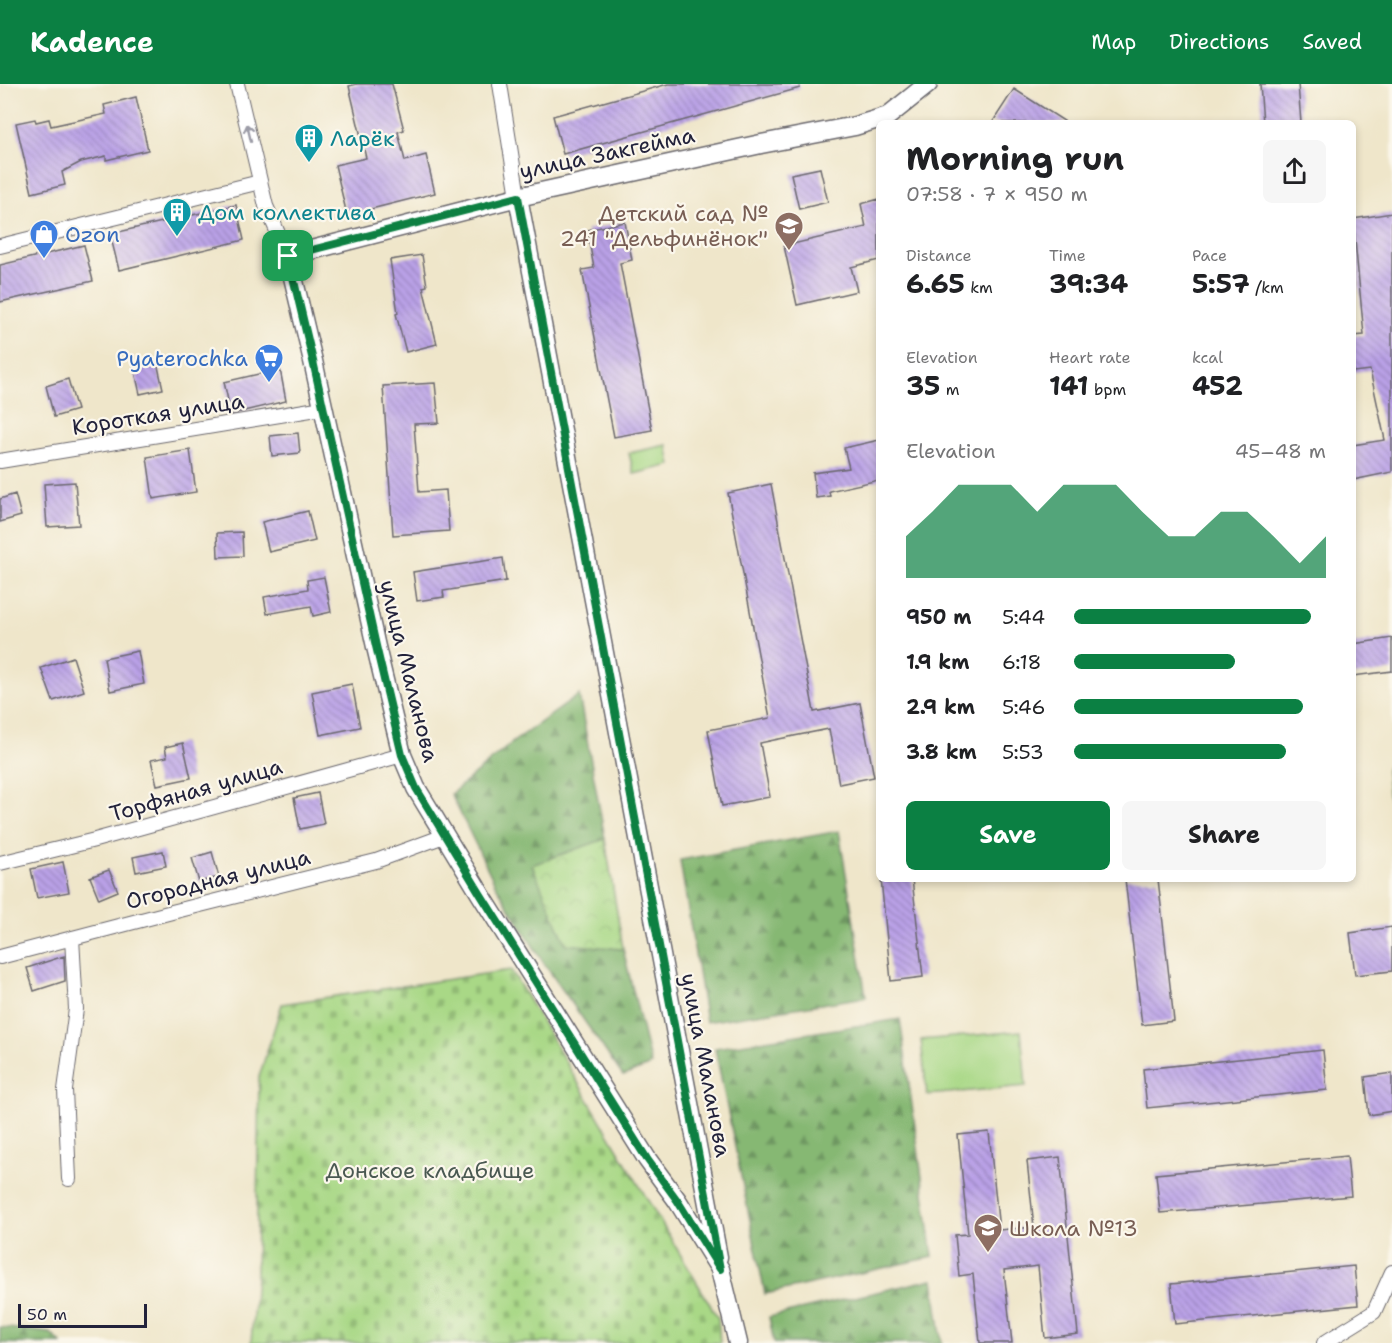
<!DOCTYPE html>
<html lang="en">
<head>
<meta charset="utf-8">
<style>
  body { margin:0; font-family:"Shantell Sans",sans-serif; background:#f6f6f6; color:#202124; height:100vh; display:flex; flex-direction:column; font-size:22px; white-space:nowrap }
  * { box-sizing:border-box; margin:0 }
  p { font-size:20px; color:#757577 }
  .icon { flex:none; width:33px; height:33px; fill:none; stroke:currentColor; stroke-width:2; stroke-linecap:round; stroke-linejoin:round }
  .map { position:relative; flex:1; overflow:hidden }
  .side { position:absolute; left:876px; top:36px; width:480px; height:762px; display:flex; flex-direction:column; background:#fff; border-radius:9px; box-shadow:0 3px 9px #0003 }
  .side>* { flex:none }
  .scale { position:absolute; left:18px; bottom:15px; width:129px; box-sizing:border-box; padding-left:6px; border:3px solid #22223b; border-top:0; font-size:16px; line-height:21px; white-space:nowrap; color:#22223b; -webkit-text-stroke:4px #fbf7ec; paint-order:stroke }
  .pin { position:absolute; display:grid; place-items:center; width:51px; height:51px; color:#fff; margin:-26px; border-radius:12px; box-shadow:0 3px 9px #0006 }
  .round { display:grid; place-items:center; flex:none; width:63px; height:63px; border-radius:9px; background:#f6f6f6 }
  .overview { display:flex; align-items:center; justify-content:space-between; height:102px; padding:0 30px }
  h1 { font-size:33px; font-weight:700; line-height:45px }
  .figures { display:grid; grid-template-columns:repeat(3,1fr); gap:9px; height:102px; padding:6px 30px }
  .figures div { display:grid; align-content:center }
  .figures b { font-size:26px; font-weight:700 }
  .figures small { font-size:16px; font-weight:400 }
  .figures p { font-size:16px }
  .chart { height:168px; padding:12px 30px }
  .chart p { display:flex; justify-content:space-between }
  .chart svg { width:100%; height:108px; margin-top:6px; fill:#0b8043; opacity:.7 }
  .cta { display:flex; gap:12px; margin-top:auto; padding:12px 30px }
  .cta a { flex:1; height:69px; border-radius:9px; background:#0b8043; color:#fff; font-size:24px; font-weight:700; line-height:69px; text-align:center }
  .cta a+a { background:#f6f6f6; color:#202124 }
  ul { padding:0 30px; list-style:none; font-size:20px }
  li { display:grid; grid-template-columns:96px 72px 1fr; align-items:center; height:45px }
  li i { height:15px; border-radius:8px; background:#0b8043 }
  header { display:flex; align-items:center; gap:36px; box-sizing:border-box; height:84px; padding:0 30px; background:#0b8043; color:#fff }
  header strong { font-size:28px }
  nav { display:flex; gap:33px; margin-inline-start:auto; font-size:21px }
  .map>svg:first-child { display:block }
  .grass { fill:#a9d886; stroke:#667d60; stroke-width:1.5 }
  .forest { fill:url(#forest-firs); stroke:#546d57; stroke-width:1.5 }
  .cemetery { fill:url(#cemetery-stones); stroke:#667d60; stroke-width:1.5 }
  .park { fill:url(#park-crowns); stroke:#667d60; stroke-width:1.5 }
  .building { fill:url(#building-back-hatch) }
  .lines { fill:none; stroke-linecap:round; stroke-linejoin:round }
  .minor-casing { stroke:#6a676d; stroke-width:16 }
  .tertiary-casing { stroke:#6a676d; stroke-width:21 }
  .minor { stroke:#fff; stroke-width:14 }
  .tertiary { stroke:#fff; stroke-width:18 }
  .oneway { stroke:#9c9ca7 }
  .route-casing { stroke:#fff; stroke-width:12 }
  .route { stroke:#0b8043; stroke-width:8 }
  .labels { text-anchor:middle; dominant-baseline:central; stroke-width:4.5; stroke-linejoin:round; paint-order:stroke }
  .culture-label { font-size:22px; fill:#0d838f; stroke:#fbf7ec; text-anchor:start }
  .street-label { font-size:22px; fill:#22223b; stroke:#fbf7ec }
  .education-label { font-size:22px; fill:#785e54; stroke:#fbf7ec; text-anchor:end }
  .shop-label { font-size:22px; fill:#366cbe; stroke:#fbf7ec; text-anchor:start }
  .park-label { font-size:22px; fill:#4a5952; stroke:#fbf7ec }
</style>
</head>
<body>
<header>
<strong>Kadence</strong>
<nav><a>Map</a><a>Directions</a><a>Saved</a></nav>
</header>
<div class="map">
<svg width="1392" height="1259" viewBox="0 0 1392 1259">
  <defs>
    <pattern id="forest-firs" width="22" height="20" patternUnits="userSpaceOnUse" patternTransform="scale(1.5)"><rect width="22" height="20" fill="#86b873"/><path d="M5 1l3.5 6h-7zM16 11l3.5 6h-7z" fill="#6d9560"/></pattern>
    <pattern id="cemetery-stones" width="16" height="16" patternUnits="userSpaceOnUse" patternTransform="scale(1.5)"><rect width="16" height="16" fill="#a9d886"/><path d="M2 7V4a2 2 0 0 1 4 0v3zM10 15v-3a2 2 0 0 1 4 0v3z" fill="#91b975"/></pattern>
    <pattern id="park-crowns" width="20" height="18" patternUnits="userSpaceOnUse" patternTransform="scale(1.5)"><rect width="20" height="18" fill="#a9d886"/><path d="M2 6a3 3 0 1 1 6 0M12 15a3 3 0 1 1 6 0" fill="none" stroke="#91b975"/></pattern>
    <pattern id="building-back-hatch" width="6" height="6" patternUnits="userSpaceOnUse" patternTransform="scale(1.5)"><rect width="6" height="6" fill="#baa1e7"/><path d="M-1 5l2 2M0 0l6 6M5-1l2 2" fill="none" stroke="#9783bc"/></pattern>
  </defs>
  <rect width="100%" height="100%" fill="#fbf7ec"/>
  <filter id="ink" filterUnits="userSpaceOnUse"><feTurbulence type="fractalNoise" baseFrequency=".0167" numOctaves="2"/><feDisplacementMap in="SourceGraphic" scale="12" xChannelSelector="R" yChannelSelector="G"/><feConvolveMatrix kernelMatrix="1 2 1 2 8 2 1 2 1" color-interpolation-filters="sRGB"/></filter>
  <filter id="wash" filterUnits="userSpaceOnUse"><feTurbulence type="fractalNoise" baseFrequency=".008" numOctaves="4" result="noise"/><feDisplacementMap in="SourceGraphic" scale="24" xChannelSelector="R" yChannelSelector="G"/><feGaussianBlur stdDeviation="1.35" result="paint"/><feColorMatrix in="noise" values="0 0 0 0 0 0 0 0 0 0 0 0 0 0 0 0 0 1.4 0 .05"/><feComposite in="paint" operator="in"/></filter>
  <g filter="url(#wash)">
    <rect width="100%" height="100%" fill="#efe6ca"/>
    <path class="grass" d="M667,361L671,381L634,390L629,369Z
      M1392,677V718L1389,716L1386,686Z
      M1021,947L1026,1002L927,1011L921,956Z"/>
    <path class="forest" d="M579,611L605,755L533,781L566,860L623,865L651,981L623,992L543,878L495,800L451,710L513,658Z
      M839,747L866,913L706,938L680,776Z
      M900,935L933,1173L765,1210L715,964Z
      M933,1195L942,1259H774L769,1233Z
      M0,1243L50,1249L61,1259H0Z"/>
    <path class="cemetery" d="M511,886L718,1234L720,1259H251L256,1192L259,993L282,920Z"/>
    <path class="park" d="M605,755L623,865L566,860L532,781Z"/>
    <g id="blocks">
      <path class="building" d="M357,0H392L404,46L398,48L405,77L426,71L435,109L347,131L335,81L366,74L349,2Z
        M668,0H799L800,4L563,70L553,32Z
        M1260,0H1298L1301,39H1263Z
        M1014,5L1067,39H992Z
        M136,13L148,66L106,76V72L81,78L62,88L65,101L32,109L16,39L35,35L36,38L49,35L51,42L106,30L104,21Z
        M820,84L828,118L799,125L791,90Z
        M879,115V176L851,183L857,207L797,221L784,162L866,143L861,120Z
        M236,121L244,156L119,186L110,150Z
        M1392,129V388L1353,396V361L1385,356L1370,286L1353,288V252L1364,251L1353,135Z
        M625,138L632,176L620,179L652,346L614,353L582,186L594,184L587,146Z
        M84,161L93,197L0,218V181Z
        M422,171L427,202L423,203L437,260L406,268L396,230L398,229L390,176Z
        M157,278L163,305L140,310L134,283Z
        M280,285L286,317L231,330L224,298Z
        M68,295L77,326L54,333L46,302Z
        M435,299L439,339L414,340L419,408L446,406L449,447L393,451L383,302Z
        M298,349L300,369L272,372L270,352Z
        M879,356V396L829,407L830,412L816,414L813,389L849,384L844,364Z
        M190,366L196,408L153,415L147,373Z
        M75,398L79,441L47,443L44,400Z
        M771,400L814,628L860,619L874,693L839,700L829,645L774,656L760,659L770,713L722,722L708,646L770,634L728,409Z
        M15,410L21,432L0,438V415Z
        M308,427L315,457L269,468L262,438Z
        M242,448L243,472L218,473L217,449Z
        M503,474L506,497L443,507L444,513L417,517L413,488Z
        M324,493L331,528L313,532L311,522L267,530L264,513L308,505L307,496Z
        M1392,554V587L1353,592V560Z
        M138,567L144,600L110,607L104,574Z
        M73,573L84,607L53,617L41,584Z
        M352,600L360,643L320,651L312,608Z
        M183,659L191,694L157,701L151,676L167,673L165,663Z
        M318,709L324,740L300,745L294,714Z
        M163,767L166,782L136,788L133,773Z
        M212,768L219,793L199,798L192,774Z
        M63,778L69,808L37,814L31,785Z
        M109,786L118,807L99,815L90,793Z
        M881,795H912L923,893L891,897Z
        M1125,795H1158L1174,937L1142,941Z
        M1392,843V887L1355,891L1350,849Z
        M64,872L65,897L34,907L27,884Z
        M1323,966L1327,1006L1147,1024L1143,985Z
        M1392,989V1027L1369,1031L1365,993Z
        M989,1048L999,1146L1034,1143L1027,1077L1060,1073L1078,1250L1045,1254L1038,1182L1004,1186L1012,1259H980L973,1190L959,1192L955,1151L968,1150L958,1051Z
        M1347,1072L1351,1112L1160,1129L1156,1090Z
        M1354,1182L1358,1221L1175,1240L1171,1200Z"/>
    </g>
  </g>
  <g filter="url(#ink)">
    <use href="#blocks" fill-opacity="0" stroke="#6a676d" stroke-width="1.5"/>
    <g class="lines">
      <g class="minor-casing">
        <path id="minor" d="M237,0L266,122L288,172
          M500,0L518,113
          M0,162L260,98
          M0,377L323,324
          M0,779L95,756L402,671
          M0,873L172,828L376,777L444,752
          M69,1095L65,1006L76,925L72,854
          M1324,1259L1374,1228L1392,1188"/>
      </g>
      <g class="tertiary-casing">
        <path id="tertiary" d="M518,113L718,1173
          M738,1259L720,1185L677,1116L647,1075L481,811L416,704L402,671L376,563L313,277L288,172L518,113L761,60L855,42L888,32L928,0"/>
      </g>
      <use href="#minor" class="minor"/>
      <use href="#tertiary" class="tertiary"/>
    </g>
    <defs><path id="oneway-shaft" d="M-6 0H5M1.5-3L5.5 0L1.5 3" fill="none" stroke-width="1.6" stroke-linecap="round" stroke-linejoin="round" transform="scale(1.5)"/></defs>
    <use class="oneway" href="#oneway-shaft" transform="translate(249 49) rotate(-103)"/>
  </g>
  <g class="lines" filter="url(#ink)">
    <g class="route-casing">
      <path id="route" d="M518,113L720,1185L677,1116L647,1075L481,811L416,704L402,671L376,562L313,277L288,172Z"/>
    </g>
    <use href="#route" class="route"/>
  </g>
  <defs>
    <g id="building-pin" transform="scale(1.5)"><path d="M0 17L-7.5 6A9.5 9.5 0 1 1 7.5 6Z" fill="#0f9aa8" stroke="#fbf7ec"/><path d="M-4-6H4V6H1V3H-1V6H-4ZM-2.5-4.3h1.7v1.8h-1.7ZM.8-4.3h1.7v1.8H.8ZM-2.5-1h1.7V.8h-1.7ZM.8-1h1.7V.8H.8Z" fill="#fff"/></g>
    <g id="school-pin" transform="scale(1.5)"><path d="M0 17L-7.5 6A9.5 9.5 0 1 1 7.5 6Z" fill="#8d6e63" stroke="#fbf7ec"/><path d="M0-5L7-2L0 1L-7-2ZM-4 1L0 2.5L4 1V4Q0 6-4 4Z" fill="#fff"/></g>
    <g id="shop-pin" transform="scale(1.5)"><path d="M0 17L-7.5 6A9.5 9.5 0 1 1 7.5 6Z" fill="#3f7fe0" stroke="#fbf7ec"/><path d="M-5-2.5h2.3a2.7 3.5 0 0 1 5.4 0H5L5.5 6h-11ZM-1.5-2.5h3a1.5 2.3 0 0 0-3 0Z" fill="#fff"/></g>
    <g id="supermarket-pin" transform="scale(1.5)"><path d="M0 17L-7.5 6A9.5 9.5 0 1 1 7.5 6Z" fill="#3f7fe0" stroke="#fbf7ec"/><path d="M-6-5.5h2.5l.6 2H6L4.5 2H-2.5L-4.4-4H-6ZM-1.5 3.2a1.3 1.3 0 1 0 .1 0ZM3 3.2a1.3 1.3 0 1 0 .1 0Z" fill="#fff"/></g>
  </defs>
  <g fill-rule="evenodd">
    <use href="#building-pin" x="309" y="54"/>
    <use href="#building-pin" x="177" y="128"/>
    <use href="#school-pin" x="789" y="142"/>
    <use href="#shop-pin" x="44" y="150"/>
    <use href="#supermarket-pin" x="269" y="274"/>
    <use href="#school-pin" x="988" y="1144"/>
  </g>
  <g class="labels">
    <g class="culture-label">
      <text x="330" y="54">Ларёк</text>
      <text x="198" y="128">Дом коллектива</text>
    </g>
    <g class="street-label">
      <text transform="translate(607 69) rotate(-12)">улица Закгейма</text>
      <text transform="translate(158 330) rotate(-9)">Короткая улица</text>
      <text transform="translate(409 587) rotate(76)">улица Маланова</text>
      <text transform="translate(196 706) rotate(-16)">Торфяная улица</text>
      <text transform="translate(218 795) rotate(-14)">Огородная улица</text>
      <text transform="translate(706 981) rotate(79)">улица Маланова</text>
    </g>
    <g class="education-label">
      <text x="768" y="129">Детский сад №<tspan x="768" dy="25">241 "Дельфинёнок"</tspan></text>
      <text x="1009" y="1144" text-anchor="start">Школа №13</text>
    </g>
    <g class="shop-label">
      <text x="65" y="150">Ozon</text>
      <text x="248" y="274" text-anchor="end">Pyaterochka</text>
    </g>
    <g class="park-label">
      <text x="430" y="1086">Донское кладбище</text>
    </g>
  </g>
</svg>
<div class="scale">50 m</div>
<div class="pin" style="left:288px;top:172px;background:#1e9e55"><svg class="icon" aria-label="arrive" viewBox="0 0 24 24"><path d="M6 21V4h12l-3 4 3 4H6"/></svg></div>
<section class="side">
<div class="overview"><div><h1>Morning run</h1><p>07:58 · 7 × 950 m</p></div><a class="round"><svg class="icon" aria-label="share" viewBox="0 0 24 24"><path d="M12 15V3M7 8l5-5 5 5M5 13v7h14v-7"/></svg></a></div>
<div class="figures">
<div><p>Distance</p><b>6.65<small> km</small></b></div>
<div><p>Time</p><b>39:34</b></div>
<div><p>Pace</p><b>5:57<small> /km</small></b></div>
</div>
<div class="figures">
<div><p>Elevation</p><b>35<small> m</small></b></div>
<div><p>Heart rate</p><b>141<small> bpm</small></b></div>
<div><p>kcal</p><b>452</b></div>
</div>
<div class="chart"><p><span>Elevation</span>45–48 m</p>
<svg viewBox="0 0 160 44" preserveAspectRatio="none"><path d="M0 44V27L10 17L20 6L30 6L40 6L50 17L60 6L70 6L80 6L90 17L100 27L110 27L120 17L130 17L140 27L150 38L160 27V44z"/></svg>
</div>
<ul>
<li><b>950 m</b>5:44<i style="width:94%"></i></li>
<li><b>1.9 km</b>6:18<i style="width:64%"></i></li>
<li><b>2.9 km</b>5:46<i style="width:91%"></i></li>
<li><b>3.8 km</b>5:53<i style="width:84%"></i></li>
</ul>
<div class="cta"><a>Save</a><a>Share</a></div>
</section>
</div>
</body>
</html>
